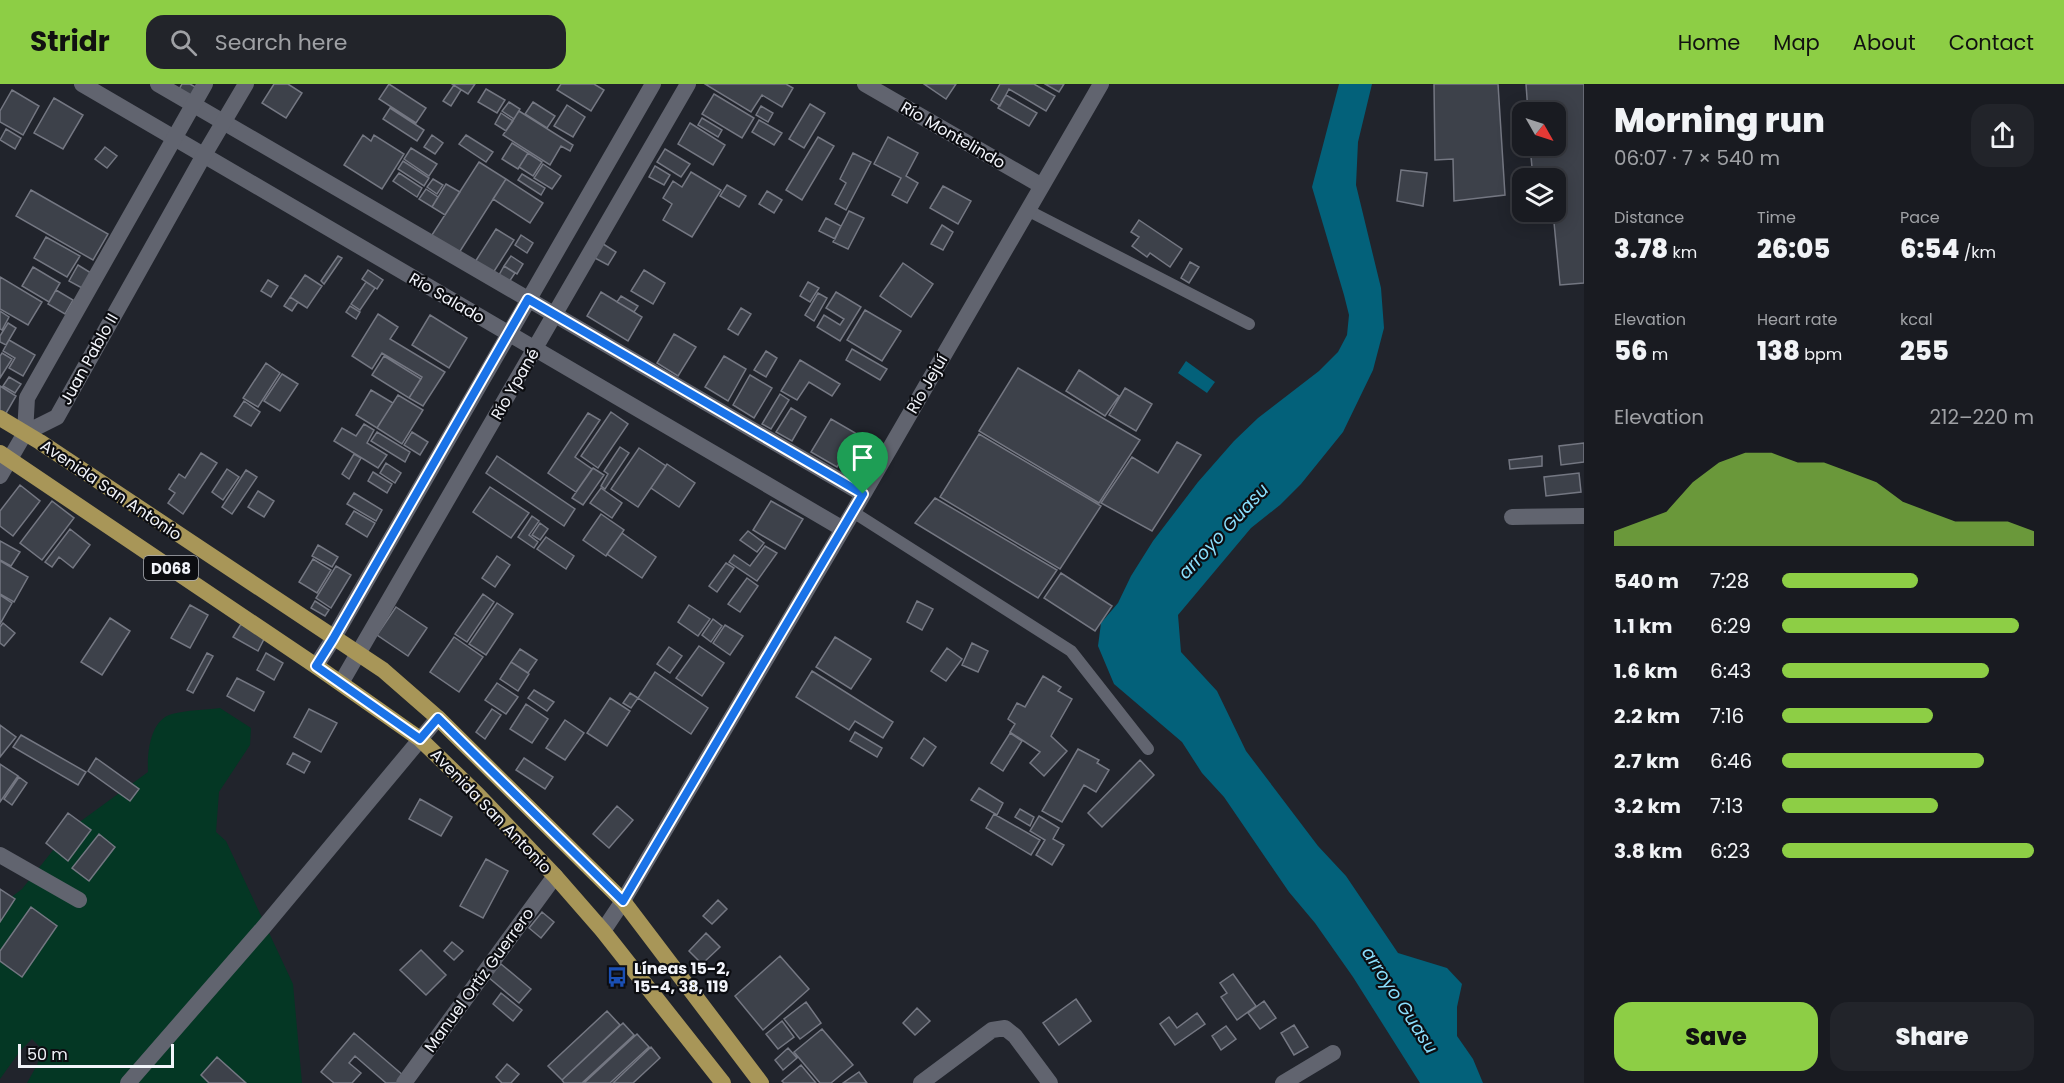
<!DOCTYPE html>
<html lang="en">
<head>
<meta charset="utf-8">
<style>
  body { margin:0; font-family:Poppins,sans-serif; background:#22242a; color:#f1f3f6; height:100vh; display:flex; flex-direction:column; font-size:22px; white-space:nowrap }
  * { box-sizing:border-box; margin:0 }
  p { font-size:20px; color:#9fa1a5 }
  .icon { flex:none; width:33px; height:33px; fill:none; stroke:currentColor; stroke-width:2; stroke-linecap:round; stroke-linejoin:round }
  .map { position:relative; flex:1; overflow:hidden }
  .side { display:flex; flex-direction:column; background:#191b21; width:480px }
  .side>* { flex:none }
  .needle { width:39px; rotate:129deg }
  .controls { position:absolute; left:1512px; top:18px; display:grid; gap:12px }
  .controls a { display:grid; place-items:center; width:54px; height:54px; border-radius:12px; background:#191b21; box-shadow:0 3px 15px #0003,0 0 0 2px #37393f; font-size:30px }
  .scale { position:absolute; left:18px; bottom:15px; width:156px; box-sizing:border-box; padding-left:6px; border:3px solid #f2f4fa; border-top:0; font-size:16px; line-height:21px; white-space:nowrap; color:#f2f4fa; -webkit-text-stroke:4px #0c0d11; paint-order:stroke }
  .pin { position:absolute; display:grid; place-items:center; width:51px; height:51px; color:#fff; margin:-62px -26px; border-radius:50% 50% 50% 0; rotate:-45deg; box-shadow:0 0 6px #0007 }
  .pin .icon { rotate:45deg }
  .round { display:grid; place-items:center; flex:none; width:63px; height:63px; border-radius:18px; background:#22242a }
  .head { display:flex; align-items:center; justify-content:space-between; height:102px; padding:0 30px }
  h1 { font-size:33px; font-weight:800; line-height:45px }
  .figures { display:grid; grid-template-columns:repeat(3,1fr); gap:9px; height:102px; padding:6px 30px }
  .figures div { display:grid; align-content:center }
  .figures b { font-size:26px; font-weight:800 }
  .figures small { font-size:16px; font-weight:400 }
  .figures p { font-size:16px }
  .chart { height:168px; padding:12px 30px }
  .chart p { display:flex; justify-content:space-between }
  .chart svg { width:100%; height:108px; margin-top:6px; fill:#8dce45; opacity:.7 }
  .primary-button { display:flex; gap:12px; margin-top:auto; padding:12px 30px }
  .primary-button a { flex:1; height:69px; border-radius:18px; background:#8dce45; color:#111; font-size:24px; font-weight:800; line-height:69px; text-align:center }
  .primary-button a+a { background:#22242a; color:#f1f3f6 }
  ul { padding:0 30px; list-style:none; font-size:20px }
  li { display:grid; grid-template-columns:96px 72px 1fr; align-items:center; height:45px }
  li i { height:15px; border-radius:8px; background:#8dce45 }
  header { display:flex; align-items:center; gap:36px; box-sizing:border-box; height:84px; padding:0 30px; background:#8dce45; color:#111 }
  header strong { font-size:28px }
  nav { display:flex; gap:33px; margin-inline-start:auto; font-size:21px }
  .search { width:420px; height:54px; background:#22242a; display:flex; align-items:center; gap:15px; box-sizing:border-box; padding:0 21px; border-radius:18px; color:#9fa1a5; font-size:22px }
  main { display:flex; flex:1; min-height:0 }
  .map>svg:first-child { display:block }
  .green { fill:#043724 }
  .water { fill:#03617a }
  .building { fill:#3d414a; stroke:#747782; stroke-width:1.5 }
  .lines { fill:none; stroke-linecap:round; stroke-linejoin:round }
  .service { stroke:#61646f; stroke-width:12 }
  .minor { stroke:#61646f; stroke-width:16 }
  .tertiary { stroke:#61646f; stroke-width:16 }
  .primary { stroke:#a89658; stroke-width:16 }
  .route-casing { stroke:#fff; stroke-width:12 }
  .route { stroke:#1a73e8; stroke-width:8 }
  .labels { text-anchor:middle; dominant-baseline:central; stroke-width:4.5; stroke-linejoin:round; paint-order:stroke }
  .shield { fill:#0c0d11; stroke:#adafb4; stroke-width:1.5 }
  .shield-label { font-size:15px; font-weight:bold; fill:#f2f4fa }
  .street-label { font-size:16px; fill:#f2f4fa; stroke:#0c0d11 }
  .poi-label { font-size:16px; font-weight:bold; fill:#f2f4fa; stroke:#0c0d11; text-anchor:start }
  .water-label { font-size:18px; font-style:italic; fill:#8bdffd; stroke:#0c0d11 }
</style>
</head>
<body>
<header>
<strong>Stridr</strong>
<div class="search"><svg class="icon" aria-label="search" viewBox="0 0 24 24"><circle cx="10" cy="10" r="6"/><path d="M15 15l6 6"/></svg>Search here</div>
<nav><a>Home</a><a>Map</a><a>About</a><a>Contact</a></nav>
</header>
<main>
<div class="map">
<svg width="1584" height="999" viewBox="0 0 1584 999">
  <rect width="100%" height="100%" fill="#21242c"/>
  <path class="green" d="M220,624L251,644L250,661L219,708L216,748L226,757L293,900L302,999H27L37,981L42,965L32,955L20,967L0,995V822L22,805L70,745L148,688C147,669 150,636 172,630C187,626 205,626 220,624Z"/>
  <path class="water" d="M1339,0H1372L1358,58L1356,101L1381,204L1384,244L1373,286L1343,348L1301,400L1280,421L1251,444L1178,531L1181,568L1217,607L1246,667L1318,762L1346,792L1398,869L1447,884L1462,900L1457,923V952L1473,975L1483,999H1420L1353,893L1315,839L1289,808L1224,713L1202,689L1182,658L1114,600L1098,562L1101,539L1118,519L1131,492L1153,457L1198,398L1234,357L1258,334L1319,287L1338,268L1347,251L1349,231L1344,211L1312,103Z
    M1186,277L1215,298L1207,309L1178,289Z"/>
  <path class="building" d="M182,0H190L199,5L192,18L177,9Z
    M274,0H288L302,9L286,34L262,19Z
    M389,0L426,24L416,39L379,15Z
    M452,0H475L468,10Z
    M561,0H594L604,6L591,27L557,6Z
    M705,0H786L793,4L782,23L762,11L751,28Z
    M924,0H956L946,15Z
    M1000,0H1034L1055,12L1046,27L1009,5L1000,22L991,16Z
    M1045,0H1064L1059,8Z
    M1434,0H1498L1505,111L1454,117L1453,75L1435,76Z
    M1526,0H1584V199L1560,201L1553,128H1556V94H1533L1530,62H1556V28H1528Z
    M454,1L461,6L451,22L443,17Z
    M486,5L505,16L497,29L478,18Z
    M12,6L39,22L23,51L0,38V27Z
    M714,10L754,34L742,54L702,30Z
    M1006,11L1037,29L1029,42L998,24Z
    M54,14L83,31L63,65L34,49Z
    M509,18L520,25L514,35L502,27Z
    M533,18L555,32L547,44L525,30Z
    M810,20L825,29L804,64L789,55Z
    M567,21L585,33L573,53L554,42Z
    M761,22L773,29L768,38L756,31Z
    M390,24L424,46L417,57L383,35Z
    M519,27L573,61L570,67L561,62L550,81L503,51Z
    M501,29L513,37L506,47L495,40Z
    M702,34L722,46L718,53L698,41Z
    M759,36L782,49L774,61L752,48Z
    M690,39L725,61L713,81L678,60Z
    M6,45L21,54L15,65L0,56Z
    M363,51L371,57L374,51L404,70L382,105L344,81Z
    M432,51L443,59L435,70L424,63Z
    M466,51L493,68L486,78L459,60Z
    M818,53L834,62L802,116L786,106Z
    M888,53L918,69L906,92L918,99L907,119L892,111L901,94L874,80Z
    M512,59L528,69L518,85L502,75Z
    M105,63L117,72L107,84L95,75Z
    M411,64L437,80L429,92L404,75Z
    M665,65L690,80L681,93L657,78Z
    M528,69L542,78L533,92L519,83Z
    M853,69L871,78L846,126L835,120L846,99L840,95Z
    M403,77L429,94L424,102L398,85Z
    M479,78L506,95L457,172L430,154Z
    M543,80L561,92L552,105L534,94Z
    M655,82L670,91L664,101L649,93Z
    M1401,86L1427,89L1423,122L1397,117Z
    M691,88L721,106L692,153L663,136L672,120L663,114L673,97L682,103Z
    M399,89L422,104L417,113L393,97Z
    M522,90L545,104L541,111L518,96Z
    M433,95L443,101L437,110L427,103Z
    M506,95L543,119L530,139L493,115Z
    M446,100L460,108L445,131L432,123Z
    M727,101L746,112L739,123L720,112Z
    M943,102L971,117L958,140L930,124Z
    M426,105L438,113L432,123L419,115Z
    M31,106L108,150L93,176L16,132Z
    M767,107L782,116L774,129L759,120Z
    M849,127L864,134L848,165L833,158Z
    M826,134L841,142L835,155L819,147Z
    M1139,136L1182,165L1170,183L1150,169L1147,173L1132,162L1139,153L1131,148Z
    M942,141L953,148L943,166L931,160Z
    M496,145L514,156L493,189L475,178Z
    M521,151L533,159L527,169L515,161Z
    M46,153L80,172L67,193L34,174Z
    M600,158L616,168L608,181L591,172Z
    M338,172L342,174L324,200L321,197Z
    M511,172L523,180L517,190L504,182Z
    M1190,178L1199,183L1189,199L1181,194Z
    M903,179L933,200L911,233L880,212Z
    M78,181L91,189L82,204L69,197Z
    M504,182L515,189L509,198L499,191Z
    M33,183L60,199L49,218L22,202Z
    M368,186L383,196L377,205L362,195Z
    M644,186L665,199L653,220L631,207Z
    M305,191L322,202L307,224L290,213Z
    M0,193L42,218L28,241L0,225Z
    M268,196L278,202L271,213L261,207Z
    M366,198L375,204L360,226L351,220Z
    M808,198L819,204L810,218L800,212Z
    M56,206L73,216L65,230L48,220Z
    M601,208L642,233L628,257L587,232Z
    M836,208L861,223L840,257L817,243L824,231L840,241L844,235L826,224Z
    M818,209L827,214L814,237L805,231Z
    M621,212L638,222L634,228L617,218Z
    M290,213L298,218L292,227L284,222Z
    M350,222L360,228L356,235L346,228Z
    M741,224L751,230L738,251L728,245Z
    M865,226L901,247L882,277L847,256Z
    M0,227L9,233L2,246L0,245Z
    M378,230L398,243L390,255L445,288L423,322L409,314L422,293L382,269L372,285L352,272Z
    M430,231L467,254L449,284L412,261Z
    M8,239L16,244L6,261L0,258V252Z
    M674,250L696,263L678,292L657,279Z
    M9,256L35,271L23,292L9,284L15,274L3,267Z
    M852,265L887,285L880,296L846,276Z
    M766,267L777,274L766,293L754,286Z
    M2,269L12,275L0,294V272Z
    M384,272L421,295L409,314L372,291Z
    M724,272L746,285L728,317L705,303Z
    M800,276L840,300L832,312L809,298L797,316L781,307Z
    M266,279L280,289L258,323L243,314Z
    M1018,284L1140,356L1099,419L979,347Z
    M1079,286L1119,312L1105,332L1066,307Z
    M282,290L298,300L280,327L264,317Z
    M750,291L772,304L754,334L733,321Z
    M9,293L21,300L15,309L3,302Z
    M0,302L16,312L5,331L0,329Z
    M1125,304L1152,320L1136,347L1109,331Z
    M371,306L393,319L377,344L356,331Z
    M780,310L789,316L771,345L762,340Z
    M398,311L423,326L402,360L377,344Z
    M244,317L260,328L251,342L234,332Z
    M791,324L806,333L792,357L776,348Z
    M611,328L628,340L598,384L581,372Z
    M588,329L600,336L575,373L592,385L576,408L548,389Z
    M831,335L857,350L837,383L811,368Z
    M364,340L374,346L367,359L387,371L378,384L334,357L342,344L356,352Z
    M377,348L410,368L405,378L371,357Z
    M412,348L428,358L420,371L404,361Z
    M979,350L1101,422L1060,485L940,413Z
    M1177,358L1201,371L1152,447L1101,419L1132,373L1158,389Z
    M1584,359V378L1561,381L1559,362Z
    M620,363L629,369L605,405L601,402L608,390L604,387Z
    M639,364L666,382L638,423L611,405Z
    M201,369L217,379L183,430L168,419L175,409L169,405L179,390L185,394Z
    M354,370L361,374L349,395L342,390Z
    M497,372L575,425L564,442L486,389Z
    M1542,372V382L1510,385L1509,376Z
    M386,379L401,389L395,399L380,389Z
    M667,380L695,399L679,423L651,404Z
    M593,384L604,391L583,421L572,414Z
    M227,385L239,393L223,416L212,408Z
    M246,386L257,393L232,430L222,423Z
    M373,388L392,400L387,409L368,397Z
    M1579,389L1581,408L1546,412L1544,393Z
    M20,401L40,417L13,452L0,442V427Z
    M490,403L529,429L511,454L473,428Z
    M601,404L622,419L612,434L590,419Z
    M258,407L274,417L264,433L248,423Z
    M354,409L382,426L376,437L347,420Z
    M935,414L1057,486L1038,514L915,439Z
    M52,417L74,434L42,476L20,459Z
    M771,417L803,435L785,465L753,446Z
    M354,427L375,439L367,453L346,440Z
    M601,430L624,446L606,472L583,456Z
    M532,432L539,437L529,451L538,458L534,464L518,453Z
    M540,439L548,445L540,456L532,451Z
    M70,445L90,461L73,484L59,473L52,483L45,478Z
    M748,447L764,459L757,468L740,456Z
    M622,449L656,473L642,494L607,470Z
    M546,453L574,472L566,485L537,465Z
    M0,457L20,468L11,482L0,476Z
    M318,461L338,473L332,483L312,472Z
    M765,462L777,469L757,497L729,478L734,471L750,482Z
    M497,472L510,481L495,503L482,494Z
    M313,475L331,486L317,509L299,498Z
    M0,477L28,493L14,518L0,510Z
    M726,479L734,484L717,508L709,502Z
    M336,482L351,491L331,524L316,514Z
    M1061,489L1112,522L1095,547L1044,514Z
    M747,494L758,502L740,528L728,520Z
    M483,510L494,518L467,558L455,550Z
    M0,511L12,519L0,540Z
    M315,517L329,526L325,532L311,524Z
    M917,517L933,525L922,546L907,538Z
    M497,519L513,530L486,571L469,560Z
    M190,521L208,531L190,564L171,554Z
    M689,521L710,535L698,552L678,538Z
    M396,523L427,544L408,572L377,551Z
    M110,534L130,547L102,591L81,578Z
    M713,535L722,542L711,558L702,551Z
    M3,539L15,549L4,562L0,559V543Z
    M241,540L265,553L258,567L233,553Z
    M725,541L743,552L730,571L713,559Z
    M454,553L483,573L459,608L430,588Z
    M835,553L871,575L851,605L816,583Z
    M972,559L988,567L978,588L962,581Z
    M699,562L724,579L702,612L676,594Z
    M669,563L682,572L670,589L657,580Z
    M947,564L962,575L946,597L931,587Z
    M520,565L537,576L528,589L511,578Z
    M207,569L213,572L193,609L187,606Z
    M266,569L283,579L274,596L257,586Z
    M511,578L529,590L518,607L500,595Z
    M812,587L893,638L883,654L855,637L849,646L796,613Z
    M655,588L708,624L691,650L638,614Z
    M1043,592L1061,603L1058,607L1072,615L1051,652L1067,667L1044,692L1030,679L1040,668L1010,648L1015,640L1008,635L1017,619L1025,623Z
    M237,594L264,608L254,627L227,612Z
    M497,599L518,613L506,630L485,616Z
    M534,606L554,618L547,627L528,614Z
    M630,609L638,614L631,624L623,619Z
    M610,614L630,627L607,662L587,649Z
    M526,620L548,635L532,659L510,645Z
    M309,625L337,639L321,668L294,653Z
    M492,625L501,631L485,655L476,648Z
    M565,636L584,649L565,676L546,664Z
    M0,641L16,653L0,673Z
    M855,648L882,664L877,673L850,657Z
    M1010,649L1022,657L1003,687L991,679Z
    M21,651L86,688L78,701L13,663Z
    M924,654L936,663L923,682L911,674Z
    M1078,665L1099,676L1097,679L1109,686L1096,708L1084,701L1062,738L1042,727Z
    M293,669L310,678L304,689L287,680Z
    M96,674L139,705L130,717L88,687Z
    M524,674L553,693L545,705L516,686Z
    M1140,676L1154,691L1102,743L1088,729Z
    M0,680L18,692L0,718Z
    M19,693L27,699L12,721L4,715Z
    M979,704L1003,719L997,731L971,716Z
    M420,715L452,733L441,752L409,735Z
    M617,722L633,736L609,764L593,750Z
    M1020,725L1034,733L1030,742L1015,733Z
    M68,729L91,746L68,777L46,759Z
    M994,730L1040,756L1031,771L986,744Z
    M1039,732L1059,744L1053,755L1064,761L1052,781L1036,771L1045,756L1030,747Z
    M99,750L115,763L89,797L72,784Z
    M486,775L508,787L483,834L460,822Z
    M0,805L15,815L0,838Z
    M718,816L727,825L712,840L703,832Z
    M31,823L57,842L22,893L0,877V867Z
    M542,828L554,838L541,854L529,844Z
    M706,849L720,863L702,880L689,867Z
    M452,858L463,867L454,876L444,867Z
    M421,866L446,891L426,911L400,886Z
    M780,872L809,905L763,946L735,912Z
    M501,880L531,905L519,919L488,893Z
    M1233,890L1256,922L1237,936L1221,913L1227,909L1220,899Z
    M501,909L522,926L513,937L493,920Z
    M1076,915L1091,937L1059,961L1043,939Z
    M1264,917L1276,934L1260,945L1248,929Z
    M806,918L821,939L800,955L784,935Z
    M917,924L930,937L915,951L903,939Z
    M607,927L620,941L562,996L548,982Z
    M1197,929L1205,940L1175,961L1160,940L1169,933L1177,944Z
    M782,937L794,953L778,965L766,950Z
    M623,939L634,951L582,999H564L562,996Z
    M1294,941L1308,963L1294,971L1281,949Z
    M1226,942L1236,955L1221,966L1212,952Z
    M822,945L853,981L831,999H820L794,968Z
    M354,949L404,992L398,999H386L355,972L349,979L361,989L352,999H334L321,988Z
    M637,950L649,963L610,999H584Z
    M651,963L660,974L633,999H613Z
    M788,964L797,974L783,986L775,976Z
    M217,973L246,999H209L201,991Z
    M507,980L519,990L511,999H502L496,993Z
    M801,981L816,999H784L782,997Z
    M859,988L867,999H843Z"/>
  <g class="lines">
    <path class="service" d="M1029,127L1249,240
      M853,428L1071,567L1148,665"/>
    <path class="minor" d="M82,0L843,445
      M158,0L863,410
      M865,0L1042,102
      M1512,433L1584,432
      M316,582L333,555L653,0
      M341,599L688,0
      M0,771L79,816
      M603,847L623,817L853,428L1101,0
      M128,999L263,844L438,634
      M404,999L555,792
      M921,999L992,946L1005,944L1015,952L1050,999
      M1283,999L1333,969"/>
    <path class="tertiary" d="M25,349L57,333L204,71L246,0
      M0,392L25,349L27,314L205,0"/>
    <path class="primary" d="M0,334L40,358L383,586L438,634L623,817L761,999
      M0,369L316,582L420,655L477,710L555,792L603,847L723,999"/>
  </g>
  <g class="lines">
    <g class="route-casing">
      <path id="route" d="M528,215L863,410L623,817L438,634L420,655L316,582L333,555Z"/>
    </g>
    <use href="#route" class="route"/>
  </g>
  <defs>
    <g id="bus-bare" transform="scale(1.62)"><path d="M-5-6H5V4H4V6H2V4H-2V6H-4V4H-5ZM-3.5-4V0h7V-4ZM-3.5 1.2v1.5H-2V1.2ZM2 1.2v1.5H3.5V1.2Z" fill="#1a4fb4" stroke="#0c0d11" stroke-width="2.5" paint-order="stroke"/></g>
  </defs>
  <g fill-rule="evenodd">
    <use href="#bus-bare" x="617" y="893"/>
  </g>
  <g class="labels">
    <rect class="shield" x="144" y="472" width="54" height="24" rx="4.5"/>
    <g class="shield-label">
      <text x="171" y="484">D068</text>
    </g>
    <g class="street-label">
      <text transform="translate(953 51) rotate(30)">Río Montelindo</text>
      <text transform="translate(447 214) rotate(30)">Río Salado</text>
      <text transform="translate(89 275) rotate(-61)">Juan Pablo II</text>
      <text transform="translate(515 300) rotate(-60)">Río Ypané</text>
      <text transform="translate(927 300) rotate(-60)">Río Jejuí</text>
      <text transform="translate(111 406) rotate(34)">Avenida San Antonio</text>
      <text transform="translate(491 727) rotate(46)">Avenida San Antonio</text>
      <text transform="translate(479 896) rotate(-54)">Manuel Ortíz Guerrero</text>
    </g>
    <g class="poi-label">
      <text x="634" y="884">Líneas 15-2,<tspan x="634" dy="18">15-4, 38, 119</tspan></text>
    </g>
    <g class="water-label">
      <text transform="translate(1223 447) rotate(-47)">arroyo Guasu</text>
      <text transform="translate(1400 916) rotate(57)">arroyo Guasu</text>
    </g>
  </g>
</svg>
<div class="controls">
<a><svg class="needle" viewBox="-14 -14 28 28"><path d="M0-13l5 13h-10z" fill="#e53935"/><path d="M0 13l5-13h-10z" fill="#9fa1a5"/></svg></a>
<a><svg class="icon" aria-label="layers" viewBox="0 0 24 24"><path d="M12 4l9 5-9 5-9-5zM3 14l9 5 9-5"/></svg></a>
</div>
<div class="scale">50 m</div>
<div class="pin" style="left:863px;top:410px;background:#1e9e55"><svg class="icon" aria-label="arrive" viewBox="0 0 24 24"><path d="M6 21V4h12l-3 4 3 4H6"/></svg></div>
</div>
<section class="side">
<div class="head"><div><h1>Morning run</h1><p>06:07 · 7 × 540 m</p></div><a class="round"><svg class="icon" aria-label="share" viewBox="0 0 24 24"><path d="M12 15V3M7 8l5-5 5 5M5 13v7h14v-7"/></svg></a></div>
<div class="figures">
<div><p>Distance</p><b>3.78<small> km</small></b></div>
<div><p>Time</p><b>26:05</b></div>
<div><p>Pace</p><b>6:54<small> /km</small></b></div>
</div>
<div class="figures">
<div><p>Elevation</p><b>56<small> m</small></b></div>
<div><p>Heart rate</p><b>138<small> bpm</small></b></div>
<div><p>kcal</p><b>255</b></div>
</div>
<div class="chart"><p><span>Elevation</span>212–220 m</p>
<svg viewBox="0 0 160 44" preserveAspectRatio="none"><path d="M0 44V38L10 34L20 30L30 18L40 10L50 6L60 6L70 10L80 10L90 14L100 18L110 26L120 30L130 34L140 34L150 34L160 38V44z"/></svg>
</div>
<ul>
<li><b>540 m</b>7:28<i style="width:54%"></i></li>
<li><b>1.1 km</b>6:29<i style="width:94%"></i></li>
<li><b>1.6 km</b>6:43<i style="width:82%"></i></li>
<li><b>2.2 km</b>7:16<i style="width:60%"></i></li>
<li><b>2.7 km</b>6:46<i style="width:80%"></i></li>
<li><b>3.2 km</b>7:13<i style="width:62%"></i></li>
<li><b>3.8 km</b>6:23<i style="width:100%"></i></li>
</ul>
<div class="primary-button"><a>Save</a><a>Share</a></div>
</section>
</main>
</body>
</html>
